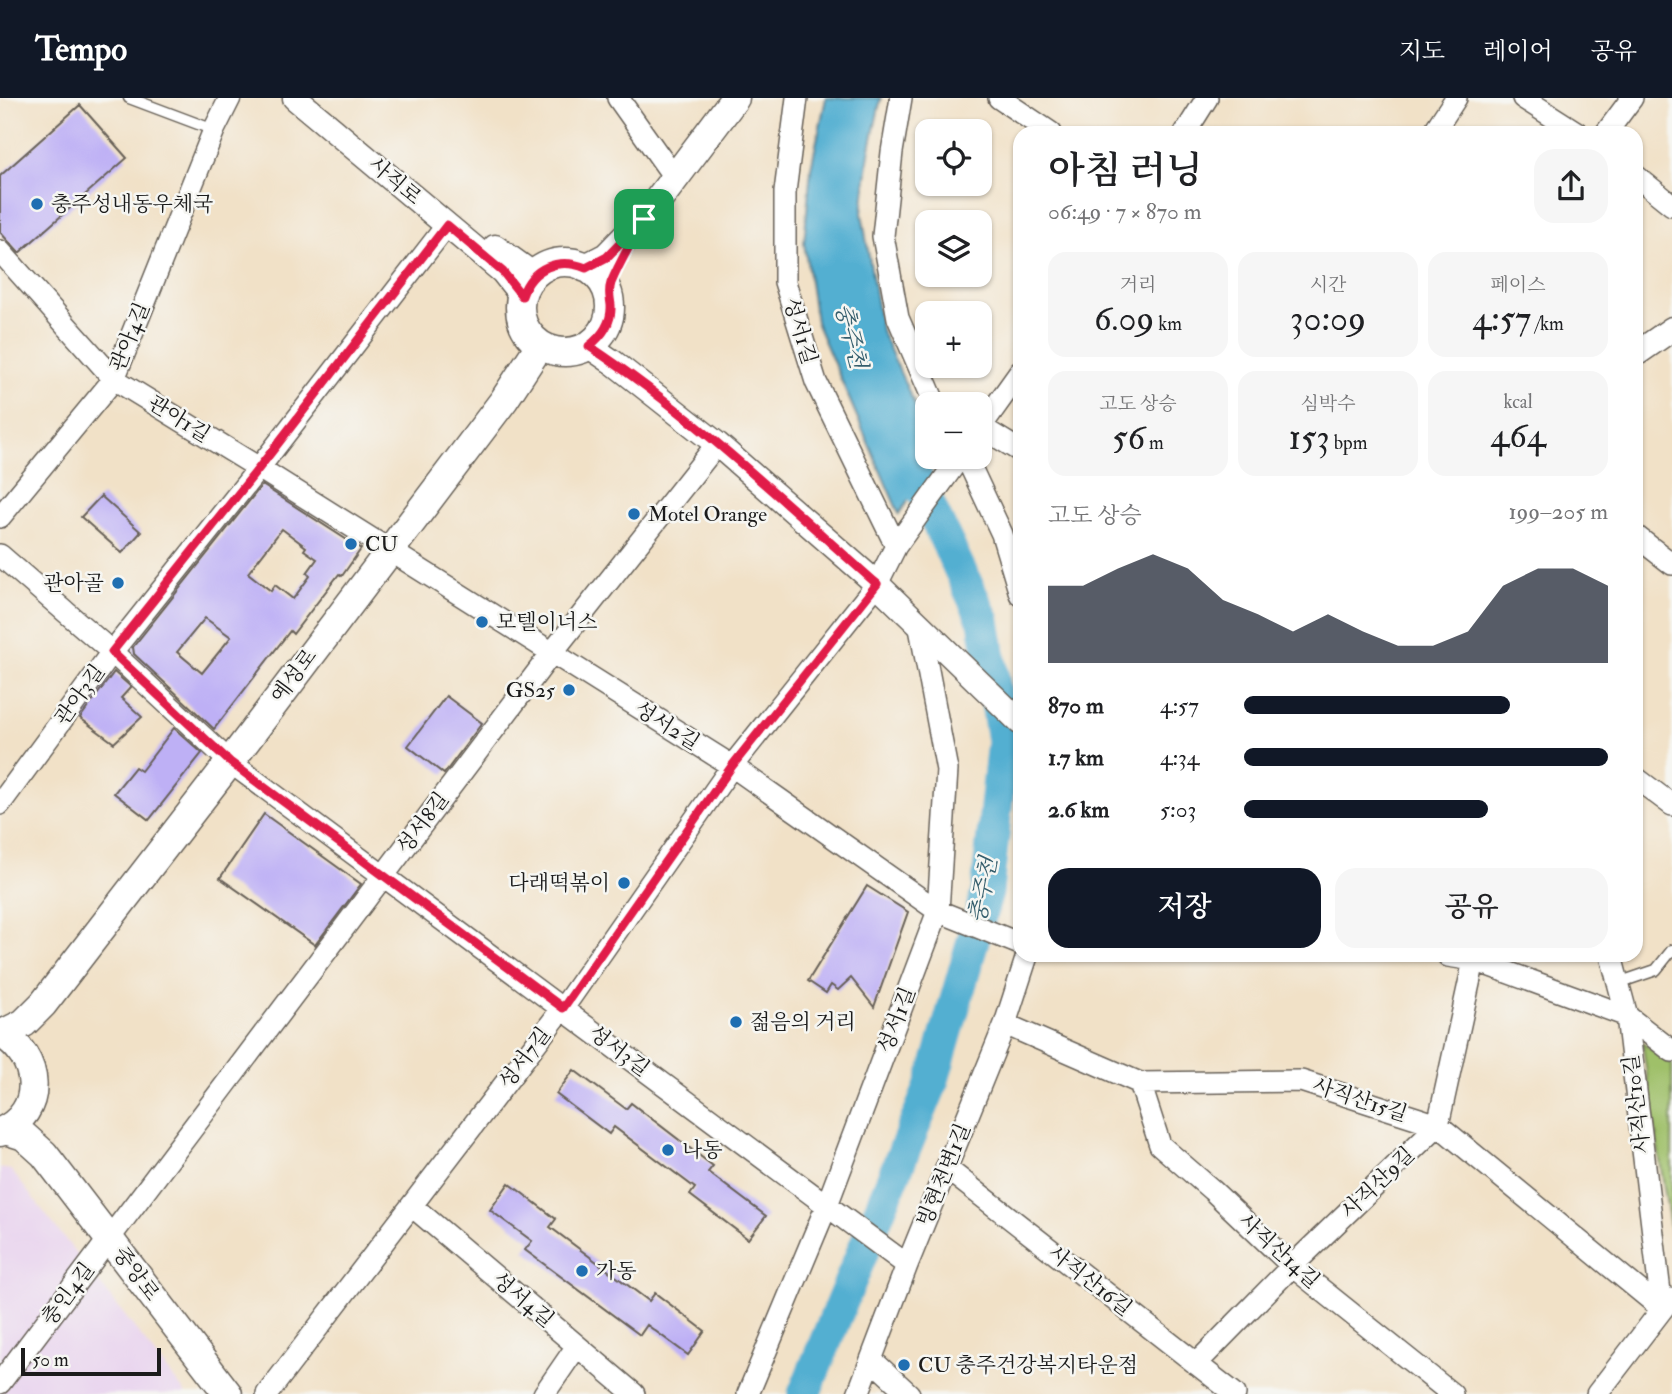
<!DOCTYPE html>
<html lang="ko">
<head>
<meta charset="utf-8">
<style>
  body { margin:0; font-family:"IM FELL Double Pica","Noto Serif KR",serif; background:#f6f6f6; color:#202124; height:100vh; display:flex; flex-direction:column; font-size:26px; white-space:nowrap }
  * { box-sizing:border-box; margin:0 }
  p { font-size:23px; color:#757577 }
  .icon { flex:none; width:38px; height:38px; fill:none; stroke:currentColor; stroke-width:2; stroke-linecap:round; stroke-linejoin:round }
  .map { position:relative; flex:1; overflow:hidden }
  .sheet { position:absolute; left:1013px; top:28px; width:630px; height:836px; display:flex; flex-direction:column; background:#fff; border-radius:21px; box-shadow:0 2px 5px #0004 }
  .sheet>* { flex:none }
  .fabs { position:absolute; left:915px; top:21px; display:grid; gap:14px }
  .fabs a { display:grid; place-items:center; width:77px; height:77px; border-radius:14px; background:#fff; box-shadow:0 2px 5px #0004; font-size:35px }
  .scale { position:absolute; left:21px; bottom:18px; width:140px; box-sizing:border-box; padding-left:7px; border:4px solid #1c1c1c; border-top:0; font-size:19px; line-height:24px; white-space:nowrap; color:#1c1c1c; -webkit-text-stroke:5px #f6f6f2; paint-order:stroke }
  .pin { position:absolute; display:grid; place-items:center; width:60px; height:60px; color:#fff; margin:-30px; border-radius:14px; box-shadow:0 4px 10px #0006 }
  .round { display:grid; place-items:center; flex:none; width:74px; height:74px; border-radius:21px; background:#f6f6f6 }
  .headline { display:flex; align-items:center; justify-content:space-between; height:119px; padding:0 35px }
  h1 { font-size:38px; font-weight:600; line-height:52px }
  .metrics { display:grid; grid-template-columns:repeat(3,1fr); gap:10px; height:119px; padding:7px 35px }
  .metrics div { display:grid; align-content:center; border-radius:18px; background:#f6f6f6; text-align:center }
  .metrics b { font-size:35px; font-weight:600 }
  .metrics small { font-size:19px; font-weight:400 }
  .metrics p { font-size:19px }
  .chart { height:196px; padding:14px 35px }
  .chart p { display:flex; justify-content:space-between }
  .chart svg { width:100%; height:126px; margin-top:7px; fill:#111827; opacity:.7 }
  .action { display:flex; gap:14px; margin-top:auto; padding:14px 35px }
  .action a { flex:1; height:80px; border-radius:21px; background:#111827; color:#fff; font-size:28px; font-weight:600; line-height:80px; text-align:center }
  .action a+a { background:#f6f6f6; color:#202124 }
  ul { padding:0 35px; list-style:none; font-size:23px }
  li { display:grid; grid-template-columns:112px 84px 1fr; align-items:center; height:52px }
  li i { height:18px; border-radius:9px; background:#111827 }
  header { display:flex; align-items:center; gap:42px; box-sizing:border-box; height:98px; padding:0 35px; background:#111827; color:#fff }
  header strong { font-size:33px }
  nav { display:flex; gap:38px; margin-inline-start:auto; font-size:24px }
  .map>svg:first-child { display:block }
  .built { fill:#e8d2ee }
  .green { fill:#9fc069; stroke:#5e6e42; stroke-width:2 }
  .water { fill:#53afd1; stroke:#386676; stroke-width:2 }
  .lines { fill:none; stroke-linecap:round; stroke-linejoin:round }
  .river { stroke:#53afd1; stroke-width:33 }
  .building { fill:#beb0f5; fill-rule:evenodd }
  .service-casing { stroke:#676158; stroke-width:13 }
  .minor-casing { stroke:#676158; stroke-width:24 }
  .tertiary-casing { stroke:#676158; stroke-width:27 }
  .secondary-casing { stroke:#676158; stroke-width:31 }
  .service { stroke:#fff; stroke-width:10 }
  .minor { stroke:#fff; stroke-width:21 }
  .tertiary { stroke:#fff; stroke-width:24 }
  .secondary { stroke:#fff; stroke-width:28 }
  .route-casing { stroke:#fff; stroke-width:14 }
  .route { stroke:#e11d48; stroke-width:9 }
  .poi-dot { fill:#1f6fb2; stroke:#f6f6f2; stroke-width:2.5 }
  .labels { text-anchor:middle; dominant-baseline:central; stroke-width:5; stroke-linejoin:round; paint-order:stroke }
  .street-label { font-size:21px; fill:#1c1c1c; stroke:#f6f6f2 }
  .poi-label { font-size:21px; fill:#1c1c1c; stroke:#f6f6f2; text-anchor:start }
  .water-label { font-size:23px; font-style:italic; fill:#355e6d; stroke:#f6f6f2 }
</style>
</head>
<body>
<header>
<strong>Tempo</strong>
<nav><a>지도</a><a>레이어</a><a>공유</a></nav>
</header>
<div class="map">
<svg width="1672" height="1296" viewBox="0 0 1672 1296">
  <rect width="100%" height="100%" fill="#f6f6f2"/>
  <filter id="ink" filterUnits="userSpaceOnUse"><feTurbulence type="fractalNoise" baseFrequency=".0143" numOctaves="2"/><feDisplacementMap in="SourceGraphic" scale="14" xChannelSelector="R" yChannelSelector="G"/><feConvolveMatrix kernelMatrix="1 2 1 2 8 2 1 2 1" color-interpolation-filters="sRGB"/></filter>
  <filter id="wash" filterUnits="userSpaceOnUse"><feTurbulence type="fractalNoise" baseFrequency=".00686" numOctaves="4" result="noise"/><feDisplacementMap in="SourceGraphic" scale="28" xChannelSelector="R" yChannelSelector="G"/><feGaussianBlur stdDeviation="1.57" result="paint"/><feColorMatrix in="noise" values="0 0 0 0 0 0 0 0 0 0 0 0 0 0 0 0 0 1.4 0 .05"/><feComposite in="paint" operator="in"/></filter>
  <g filter="url(#wash)">
    <rect width="100%" height="100%" fill="#f1e1c7"/>
    <path class="built" d="M0,1070L11,1072L186,1296H0Z"/>
    <path class="green" d="M1642,944L1672,967V1142Z"/>
    <path class="water" d="M826,0H881L869,55L862,115L881,232L927,334L928,359H937L899,416L816,224L804,145L811,70Z"/>
    <g class="lines">
      <path class="river" d="M804,1296L932,985L987,794L1003,643L984,523L900,345"/>
    </g>
    <g id="blocks">
      <path class="building" d="M80,7L127,60L19,155L0,134V78Z
        M262,387L361,451L342,478L339,476L293,536L290,533L214,631L134,556L133,549ZM282,431L306,449L304,452L317,461L307,475L310,478L293,501L275,487L271,493L248,475ZM205,520L231,539L202,575L177,554Z
        M101,398L141,434L122,455L81,419Z
        M114,574L131,589L121,600L142,619L114,645L80,620Z
        M446,598L482,625L444,676L408,648Z
        M174,630L202,655L149,722L114,695L135,669L141,673Z
        M264,716L361,786L315,847L220,780Z
        M867,788L908,814L874,909L851,880L838,892L831,887L826,895L808,883Z
        M574,972L626,1011L631,1005L713,1068L708,1074L766,1118L748,1141L690,1097L695,1090L614,1029L609,1036L556,996Z
        M509,1085L556,1121L550,1129L649,1203L655,1195L705,1233L688,1257L647,1227L640,1237L525,1152L532,1143L490,1112Z"/>
    </g>
  </g>
  <g filter="url(#ink)">
    <use href="#blocks" fill-opacity="0" stroke="#676158" stroke-width="2"/>
    <g class="lines">
      <g class="service-casing">
        <path id="service" d="M129,0L214,32
          M1618,885L1656,872L1672,852"/>
      </g>
      <g class="minor-casing">
        <path id="minor" d="M618,0L674,79
          M797,0L785,94V184L816,284L896,448
          M901,0L892,54L883,138L898,220L935,306
          M999,0L1051,35
          M1523,0L1578,35
          M1185,35L1207,0
          M1433,35L1456,0
          M1606,35L1632,0
          M1636,78L1672,107
          M0,153L114,281L259,370L732,668L938,813L1020,846
          M981,329L1020,353
          M980,330L1020,274
          M966,359L1002,436L1020,496
          M0,419L114,281L214,32L230,0
          M1636,438L1672,466
          M0,457L112,554L230,664L907,1167
          M1636,680L1672,707
          M0,706L112,554L259,370L447,127
          M1448,858L1474,862L1627,918L1672,953
          M1611,858L1627,918L1662,1211
          M1005,926L1140,985L1301,983L1438,1027L1662,1211
          M1140,985L1160,1047L1212,1092L1292,1168L1452,1296
          M946,1070L1235,1296
          M412,1108L634,1296
          M872,1262L909,1296
          M1196,1266L1292,1168L1438,1027L1475,858
          M0,1285L551,556L717,346
          M267,1296L563,910L732,668L877,486L896,448L960,359
          M544,1296L577,1248
          M748,1296L827,1107L938,813L947,672L920,530
          M858,1296L907,1167L1005,926L1027,858
          M1597,1296L1670,1201"/>
      </g>
      <g class="tertiary-casing">
        <path id="tertiary" d="M295,0L503,174L522,198
          M495,149L534,177
          M589,248L614,265L717,346L877,486L1020,624
          M1636,256L1672,231"/>
      </g>
      <g class="secondary-casing">
        <path id="secondary" d="M520 209a45 45 0 1 1 90 0a45 45 0 1 1-90 0Z
          M586,170L607,159L644,121L735,0
          M0,935C41,957 46,1015 0,1034
          M2,936L24,925L43,906L230,664L504,302L540,247
          M5,1032L24,1038L44,1056L228,1296"/>
      </g>
      <use href="#service" class="service"/>
      <use href="#minor" class="minor"/>
      <use href="#tertiary" class="tertiary"/>
      <use href="#secondary" class="secondary"/>
    </g>
  </g>
  <g class="lines" filter="url(#ink)">
    <g class="route-casing">
      <path id="route" d="M644,121C633,142 620,163 611,185C608,194 610,198 611,207C612,224 602,238 589,248C692,316 785,405 877,486L732,668L563,910L230,664L112,554L259,370L447,127L503,174L522,198C532,169 558,159 586,170L607,159Z"/>
    </g>
    <use href="#route" class="route"/>
  </g>
  <g class="poi-dot">
    <circle cx="37" cy="106" r="7"/>
    <circle cx="634" cy="416" r="7"/>
    <circle cx="351" cy="446" r="7"/>
    <circle cx="118" cy="485" r="7"/>
    <circle cx="482" cy="524" r="7"/>
    <circle cx="569" cy="592" r="7"/>
    <circle cx="624" cy="785" r="7"/>
    <circle cx="736" cy="924" r="7"/>
    <circle cx="668" cy="1052" r="7"/>
    <circle cx="582" cy="1173" r="7"/>
    <circle cx="904" cy="1267" r="7"/>
  </g>
  <g class="labels">
    <g class="street-label">
      <text transform="translate(395 83) rotate(40)">사직로</text>
      <text transform="translate(800 233) rotate(73)">성서1길</text>
      <text transform="translate(130 239) rotate(-68)">관아4길</text>
      <text transform="translate(179 321) rotate(32)">관아1길</text>
      <text transform="translate(294 578) rotate(-53)">예성로</text>
      <text transform="translate(80 597) rotate(-54)">관아3길</text>
      <text transform="translate(667 628) rotate(32)">성서2길</text>
      <text transform="translate(423 725) rotate(-53)">성서8길</text>
      <text transform="translate(897 922) rotate(-69)">성서1길</text>
      <text transform="translate(619 953) rotate(37)">성서3길</text>
      <text transform="translate(525 960) rotate(-53)">성서7길</text>
      <text transform="translate(1360 1002) rotate(18)">사직산15길</text>
      <text transform="translate(1637 1006) rotate(-97)">사직산10길</text>
      <text transform="translate(944 1077) rotate(-68)">빙현천변1길</text>
      <text transform="translate(1378 1085) rotate(-44)">사직산9길</text>
      <text transform="translate(1279 1153) rotate(42)">사직산14길</text>
      <text transform="translate(136 1176) rotate(53)">중앙로</text>
      <text transform="translate(1090 1183) rotate(38)">사직산16길</text>
      <text transform="translate(68 1196) rotate(-53)">충인4길</text>
      <text transform="translate(523 1202) rotate(40)">성서4길</text>
    </g>
    <g class="poi-label">
      <text x="51" y="106">충주성내동우체국</text>
      <text x="648" y="416">Motel Orange</text>
      <text x="365" y="446">CU</text>
      <text x="104" y="485" text-anchor="end">관아골</text>
      <text x="496" y="524">모텔이너스</text>
      <text x="555" y="592" text-anchor="end">GS25</text>
      <text x="610" y="785" text-anchor="end">다래떡볶이</text>
      <text x="750" y="924">젊음의 거리</text>
      <text x="682" y="1052">나동</text>
      <text x="596" y="1173">가동</text>
      <text x="918" y="1267">CU 충주건강복지타운점</text>
    </g>
    <g class="water-label">
      <text transform="translate(851 238) rotate(76)">충주천</text>
      <text transform="translate(983 792) rotate(-79)">충주천</text>
    </g>
  </g>
</svg>
<div class="fabs">
<a><svg class="icon" aria-label="locate" viewBox="0 0 24 24"><circle cx="12" cy="12" r="6"/><path d="M12 2v4M12 18v4M2 12h4M18 12h4"/></svg></a>
<a><svg class="icon" aria-label="layers" viewBox="0 0 24 24"><path d="M12 4l9 5-9 5-9-5zM3 14l9 5 9-5"/></svg></a>
<a>+</a>
<a>−</a>
</div>
<div class="scale">50 m</div>
<div class="pin" style="left:644px;top:121px;background:#1e9e55"><svg class="icon" aria-label="arrive" viewBox="0 0 24 24"><path d="M6 21V4h12l-3 4 3 4H6"/></svg></div>
<section class="sheet">
<div class="headline"><div><h1>아침 러닝</h1><p>06:49 · 7 × 870 m</p></div><a class="round"><svg class="icon" aria-label="share" viewBox="0 0 24 24"><path d="M12 15V3M7 8l5-5 5 5M5 13v7h14v-7"/></svg></a></div>
<div class="metrics">
<div><p>거리</p><b>6.09<small> km</small></b></div>
<div><p>시간</p><b>30:09</b></div>
<div><p>페이스</p><b>4:57<small> /km</small></b></div>
</div>
<div class="metrics">
<div><p>고도 상승</p><b>56<small> m</small></b></div>
<div><p>심박수</p><b>153<small> bpm</small></b></div>
<div><p>kcal</p><b>464</b></div>
</div>
<div class="chart"><p><span>고도 상승</span>199–205 m</p>
<svg viewBox="0 0 160 44" preserveAspectRatio="none"><path d="M0 44V17L10 17L20 11L30 6L40 11L50 22L60 27L70 33L80 27L90 33L100 38L110 38L120 33L130 17L140 11L150 11L160 17V44z"/></svg>
</div>
<ul>
<li><b>870 m</b>4:57<i style="width:73%"></i></li>
<li><b>1.7 km</b>4:34<i style="width:100%"></i></li>
<li><b>2.6 km</b>5:03<i style="width:67%"></i></li>
</ul>
<div class="action"><a>저장</a><a>공유</a></div>
</section>
</div>
</body>
</html>
